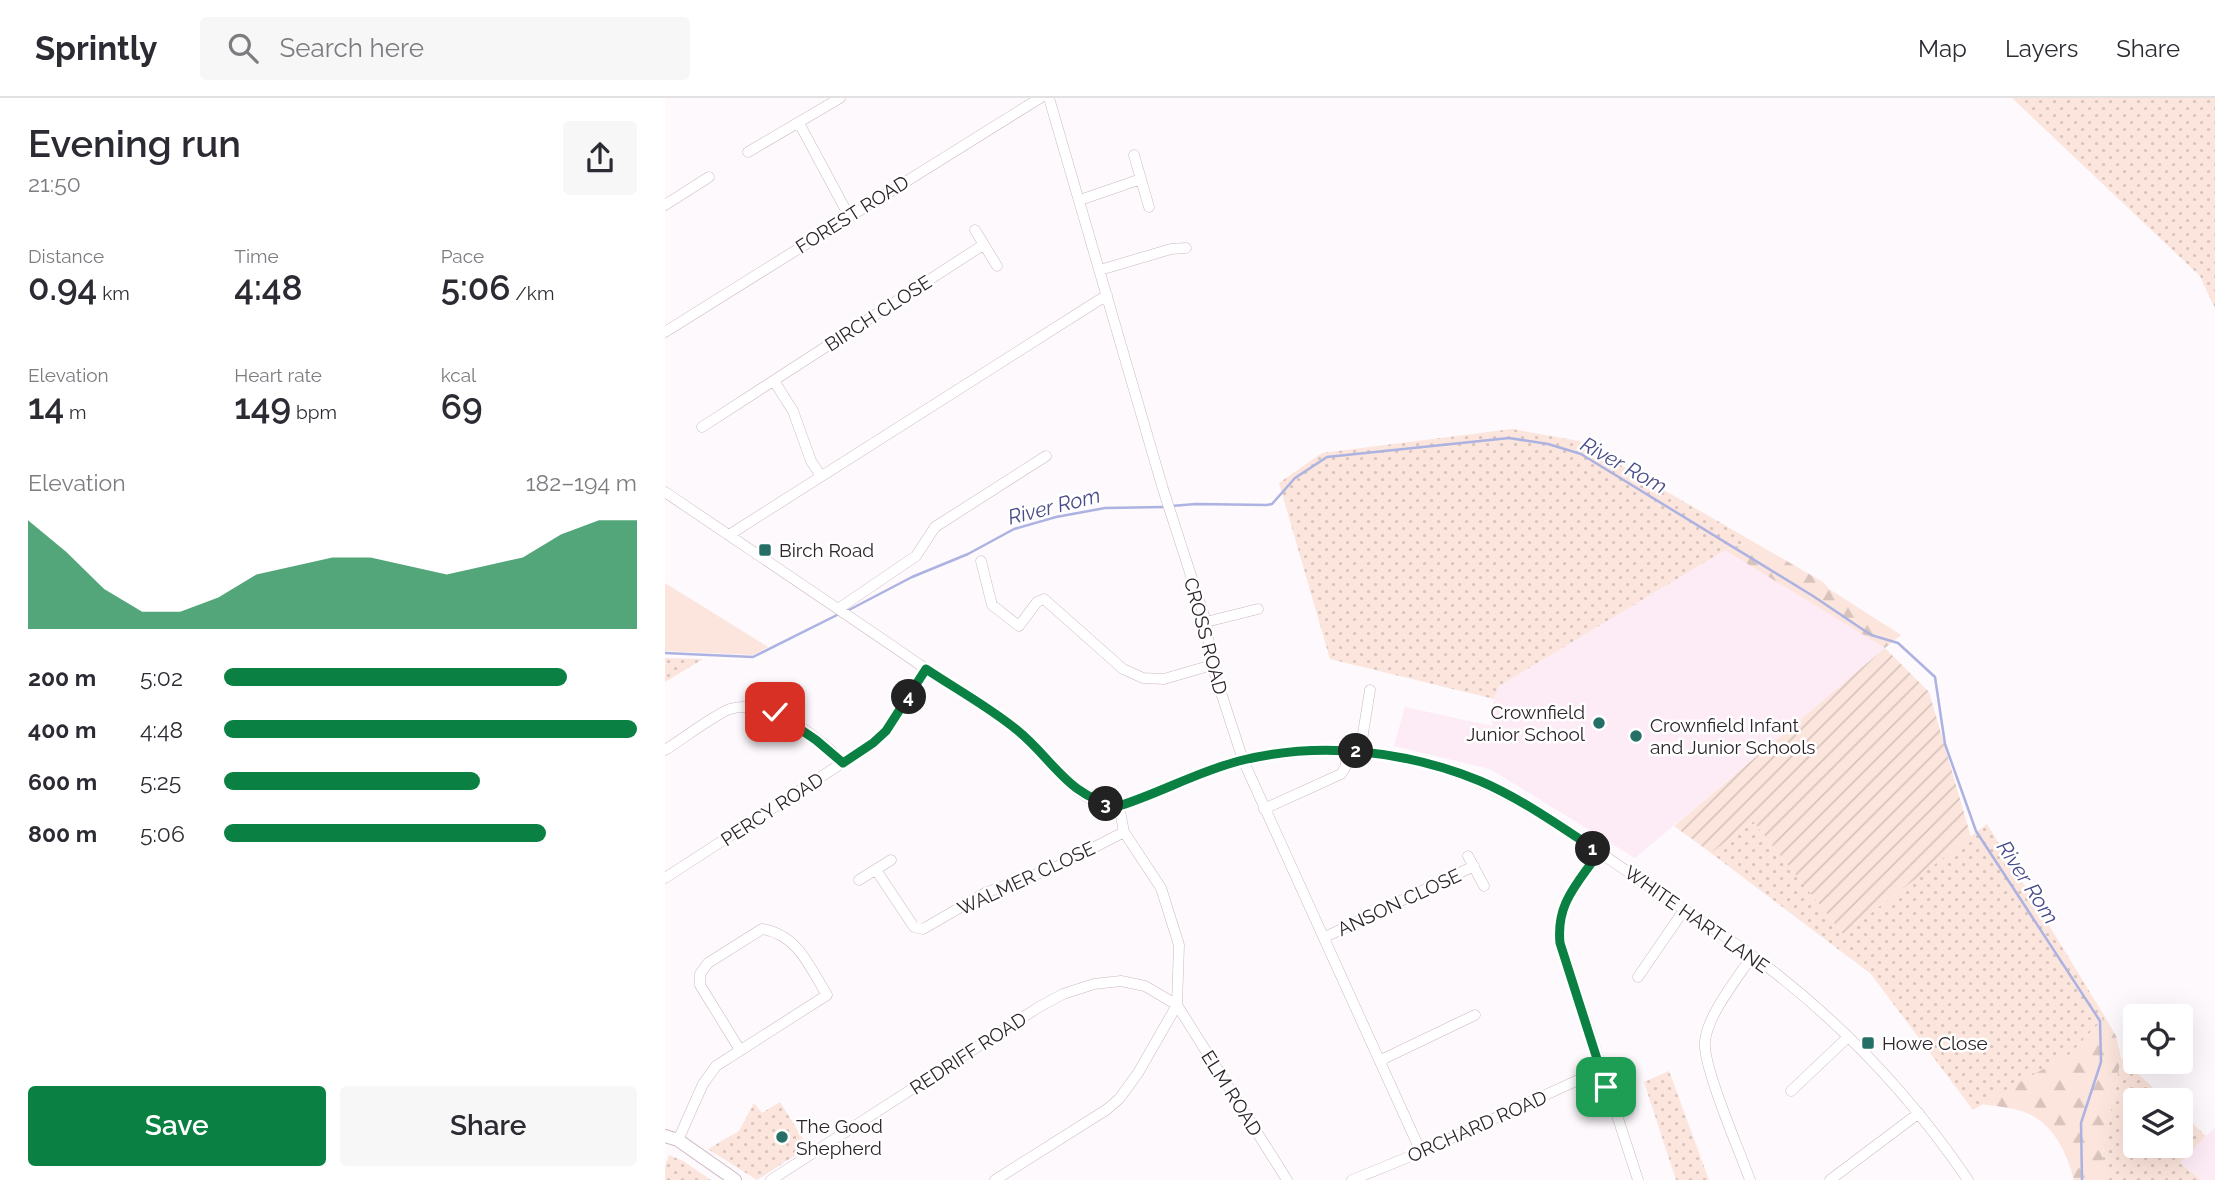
<!DOCTYPE html>
<html lang="en">
<head>
<meta charset="utf-8">
<style>
  body { margin:0; font-family:Raleway,sans-serif; background:#f7f7f7; color:#2b2b33; height:100vh; display:flex; flex-direction:column; font-size:26px; white-space:nowrap }
  * { box-sizing:border-box; margin:0 }
  p { font-size:23px; color:#7c7c81 }
  .icon { flex:none; width:38px; height:38px; fill:none; stroke:currentColor; stroke-width:2; stroke-linecap:round; stroke-linejoin:round }
  .map { position:relative; flex:1; overflow:hidden }
  .side { display:flex; flex-direction:column; background:#fff; width:665px }
  .side>* { flex:none }
  .fabs { position:absolute; left:1458px; top:906px; display:grid; gap:14px }
  .fabs a { display:grid; place-items:center; width:70px; height:70px; border-radius:7px; background:#fff; box-shadow:0 7px 28px #0002; font-size:35px }
  .pin { position:absolute; display:grid; place-items:center; width:60px; height:60px; color:#fff; margin:-30px; border-radius:14px; box-shadow:0 4px 10px #0006 }
  .km { position:absolute; width:35px; height:35px; margin:-18px; border-radius:50%; background:#222; color:#fff; font-size:19px; line-height:35px; text-align:center }
  .round { display:grid; place-items:center; flex:none; width:74px; height:74px; border-radius:7px; background:#f7f7f7 }
  .head { display:flex; align-items:center; justify-content:space-between; height:119px; padding:0 28px }
  h1 { font-size:38px; font-weight:600; line-height:52px }
  .stats { display:grid; grid-template-columns:repeat(3,1fr); gap:10px; height:119px; padding:7px 28px }
  .stats div { display:grid; align-content:center }
  .stats b { font-size:35px; font-weight:600 }
  .stats small { font-size:19px; font-weight:400 }
  .stats p { font-size:19px }
  .chart { height:196px; padding:14px 28px }
  .chart p { display:flex; justify-content:space-between }
  .chart svg { width:100%; height:126px; margin-top:7px; fill:#0b8043; opacity:.7 }
  .action { display:flex; gap:14px; margin-top:auto; padding:14px 28px }
  .action a { flex:1; height:80px; border-radius:7px; background:#0b8043; color:#fff; font-size:28px; font-weight:600; line-height:80px; text-align:center }
  .action a+a { background:#f7f7f7; color:#2b2b33 }
  ul { padding:0 28px; list-style:none; font-size:23px }
  li { display:grid; grid-template-columns:112px 84px 1fr; align-items:center; height:52px }
  li i { height:18px; border-radius:9px; background:#0b8043 }
  header { display:flex; align-items:center; gap:42px; box-sizing:border-box; height:98px; padding:0 35px; background:#fff; border-bottom:2px solid #e1e1e2 }
  header strong { font-size:33px }
  nav { display:flex; gap:38px; margin-inline-start:auto; font-size:24px }
  .search { width:490px; height:63px; background:#f7f7f7; display:flex; align-items:center; gap:18px; box-sizing:border-box; padding:0 24px; border-radius:7px; color:#7c7c81; font-size:26px }
  main { display:flex; flex:1; min-height:0 }
  .map>svg:first-child { display:block }
  .built { fill:#fdebf6 }
  .grass { fill:url(#grass-dots) }
  .forest { fill:url(#forest-firs) }
  .park { fill:#fce5dc }
  .garden { fill:url(#garden-furrows) }
  .lines { fill:none; stroke-linecap:round; stroke-linejoin:round }
  .stream { stroke:#acb2e1; stroke-width:2.5 }
  .minor-casing { stroke:#cdb8c4; stroke-width:11 }
  .major-casing { stroke:#cdb8c4; stroke-width:14 }
  .minor { stroke:#fff; stroke-width:10 }
  .major { stroke:#fff; stroke-width:12 }
  .route-casing { stroke:#fff; stroke-width:14 }
  .route { stroke:#0b8043; stroke-width:9 }
  .poi-dot { fill:#266f67; stroke:#fff; stroke-width:2.5 }
  .labels { text-anchor:middle; dominant-baseline:central; stroke-width:5; stroke-linejoin:round; paint-order:stroke }
  .street-label { font-size:19px; fill:#2d252a; stroke:#fff }
  .poi-label { font-size:19px; fill:#2d252a; stroke:#fff; text-anchor:start }
  .water-label { font-size:21px; font-style:italic; fill:#4a4d89; stroke:#fff }
</style>
</head>
<body>
<header>
<strong>Sprintly</strong>
<div class="search"><svg class="icon" aria-label="search" viewBox="0 0 24 24"><circle cx="10" cy="10" r="6"/><path d="M15 15l6 6"/></svg>Search here</div>
<nav><a>Map</a><a>Layers</a><a>Share</a></nav>
</header>
<main>
<section class="side">
<div class="head"><div><h1>Evening run</h1><p>21:50</p></div><a class="round"><svg class="icon" aria-label="share" viewBox="0 0 24 24"><path d="M12 15V3M7 8l5-5 5 5M5 13v7h14v-7"/></svg></a></div>
<div class="stats">
<div><p>Distance</p><b>0.94<small> km</small></b></div>
<div><p>Time</p><b>4:48</b></div>
<div><p>Pace</p><b>5:06<small> /km</small></b></div>
</div>
<div class="stats">
<div><p>Elevation</p><b>14<small> m</small></b></div>
<div><p>Heart rate</p><b>149<small> bpm</small></b></div>
<div><p>kcal</p><b>69</b></div>
</div>
<div class="chart"><p><span>Elevation</span>182–194 m</p>
<svg viewBox="0 0 160 44" preserveAspectRatio="none"><path d="M0 44V6L10 17L20 30L30 38L40 38L50 33L60 25L70 22L80 19L90 19L100 22L110 25L120 22L130 19L140 11L150 6L160 6V44z"/></svg>
</div>
<ul>
<li><b>200 m</b>5:02<i style="width:83%"></i></li>
<li><b>400 m</b>4:48<i style="width:100%"></i></li>
<li><b>600 m</b>5:25<i style="width:62%"></i></li>
<li><b>800 m</b>5:06<i style="width:78%"></i></li>
</ul>
<div class="action"><a>Save</a><a>Share</a></div>
</section>
<div class="map">
<svg width="1550" height="1082" viewBox="0 0 1550 1082">
  <defs>
    <pattern id="grass-dots" width="8" height="8" patternUnits="userSpaceOnUse" patternTransform="scale(1.75)"><rect width="8" height="8" fill="#fce5dc"/><path d="M2 2h.1M6 6h.1" fill="none" stroke="#d8c4bd" stroke-width="1.8" stroke-linecap="round"/></pattern>
    <pattern id="forest-firs" width="22" height="20" patternUnits="userSpaceOnUse" patternTransform="scale(1.75)"><rect width="22" height="20" fill="#fce5dc"/><path d="M5 1l3.5 6h-7zM16 11l3.5 6h-7z" fill="#d8c4bd"/></pattern>
    <pattern id="garden-furrows" width="10" height="10" patternUnits="userSpaceOnUse" patternTransform="scale(1.75)"><rect width="10" height="10" fill="#fce5dc"/><path d="M-1 1l2-2M0 10L10 0M9 11l2-2" fill="none" stroke="#d8c4bd"/></pattern>
  </defs>
  <rect width="100%" height="100%" fill="#fdf9fc"/>
  <path class="built" d="M1062,451L1220,550L970,760L825,671L729,648L740,609L827,628L829,601L834,588Z
    M1550,1029V1082H1536L1515,1065Z"/>
  <path class="grass" d="M1347,0H1550V211L1535,178Z
    M847,331L914,343L1087,443L1062,451L834,588L829,601L665,561L614,385L657,355Z
    M0,560L38,561L0,584Z
    M1088,723L1178,836L1322,726L1440,919L1404,957L1308,1012L1206,876L1046,755Z
    M1456,960L1502,1003H1470V1048H1516V1015L1541,1038L1515,1065L1536,1082H1443L1437,1060Z
    M1004,973L1044,1082H1011L979,984Z
    M115,1004L143,1049L92,1082L43,1051L74,1033L89,1005L97,1015Z
    M4,1057L18,1063L46,1082H0V1068Z"/>
  <path class="forest" d="M1087,443L1158,484L1164,491L1236,537L1220,550L1060,452Z
    M1440,919L1451,938L1456,960L1437,1060L1443,1082H1409C1402,1055 1388,1024 1359,1014C1346,1009 1329,1008 1315,1006L1404,957Z"/>
  <path class="park" d="M0,485L103,549L88,557L0,553Z"/>
  <path class="garden" d="M1220,550L1264,594L1306,739L1178,836L1088,723L1046,755L1009,728Z"/>
  <g class="lines">
    <path class="stream" d="M506,408L531,406L602,407L607,406L630,380L662,359L844,340L883,346L916,356L1148,498L1206,537L1233,545L1270,579L1280,646L1311,733L1435,923L1436,964L1416,1025L1417,1082
      M182,513L247,479L303,456L349,431L391,419L440,410L500,409
      M0,555L88,559L176,515"/>
    <g class="minor-casing">
      <path id="minor" d="M384,0L498,391L541,524L547,567L578,662L756,1054
        M134,25L184,118
        M83,54L175,0
        M469,57L484,109
        M415,102L476,81
        M0,107L44,79
        M310,132L332,168
        M435,172L506,151L521,150
        M0,234L375,0
        M109,283L128,313L146,363L156,378
        M37,329L318,147
        M0,394C87,453 174,511 261,571C291,591 324,609 352,632C377,653 403,695 434,704C441,707 450,708 457,707C473,704 487,695 501,689C525,679 550,669 575,663C608,655 643,653 677,653C790,651 885,721 975,782C1014,809 1054,833 1092,861C1174,922 1246,998 1303,1082
        M64,437L442,197
        M316,463L327,507L354,528L372,504L379,501L458,571L478,580L499,581L547,567
        M173,511L251,458L270,429L381,358
        M541,524L593,511
        M0,652C15,643 50,616 65,611C101,600 156,639 178,665
        M695,654L705,592
        M599,711L676,676L680,670L683,652
        M934,754C913,785 891,804 896,845L973,1082
        M803,758L819,788
        M211,772L249,829L258,831L320,795L391,769L459,734
        M0,780L208,645L221,633L261,571
        M194,782L226,762
        M660,839L809,768
        M973,879L1019,812
        M716,962L810,917
        M1126,993L1183,939
        M13,1042L38,986L51,968L162,897C144,868 133,837 97,831L43,865L35,876V887L75,952
        M106,1082L374,909L398,896L429,886L456,883L480,888L512,907L622,1082
        M330,1082L441,1012L454,1001L473,975L512,907L514,847L496,790L459,734L454,708
        M687,1082L756,1054L935,972
        M1085,1082C1075,1054 1037,967 1040,943C1043,916 1072,881 1087,858
        M1165,1082L1254,1015"/>
    </g>
    <g class="major-casing">
      <path id="major" d="M0,1038L13,1042L70,1082"/>
    </g>
    <use href="#minor" class="minor"/>
    <use href="#major" class="major"/>
  </g>
  <g class="lines">
    <g class="route-casing">
      <path id="route" d="M110,614L151,642L178,665L208,645L221,633L261,571C291,591 324,609 352,632C388,661 403,700 454,708C495,695 532,674 574,663C653,643 740,652 815,683C857,701 896,729 934,754C913,786 891,804 895,845L941,989"/>
    </g>
    <use href="#route" class="route"/>
  </g>
  <g class="poi-dot">
    <rect x="93" y="445" width="14" height="14" rx="3.5"/>
    <circle cx="934" cy="625" r="7"/>
    <circle cx="971" cy="638" r="7"/>
    <rect x="1196" y="938" width="14" height="14" rx="3.5"/>
    <circle cx="117" cy="1039" r="7"/>
  </g>
  <g class="labels">
    <g class="street-label">
      <text transform="translate(187 116) rotate(-32)">FOREST ROAD</text>
      <text transform="translate(213 215) rotate(-33)">BIRCH CLOSE</text>
      <text transform="translate(541 538) rotate(75)">CROSS ROAD</text>
      <text transform="translate(107 711) rotate(-33)">PERCY ROAD</text>
      <text transform="translate(361 780) rotate(-25)">WALMER CLOSE</text>
      <text transform="translate(734 804) rotate(-25)">ANSON CLOSE</text>
      <text transform="translate(1032 821) rotate(35)">WHITE HART LANE</text>
      <text transform="translate(303 955) rotate(-33)">REDRIFF ROAD</text>
      <text transform="translate(567 995) rotate(58)">ELM ROAD</text>
      <text transform="translate(812 1028) rotate(-24)">ORCHARD ROAD</text>
    </g>
    <g class="poi-label">
      <text x="114" y="452">Birch Road</text>
      <text x="920" y="614" text-anchor="end">Crownfield<tspan x="920" dy="22">Junior School</tspan></text>
      <text x="985" y="627">Crownfield Infant<tspan x="985" dy="22">and Junior Schools</tspan></text>
      <text x="1217" y="945">Howe Close</text>
      <text x="131" y="1028">The Good<tspan x="131" dy="22">Shepherd</tspan></text>
    </g>
    <g class="water-label">
      <text transform="translate(959 367) rotate(29)">River Rom</text>
      <text transform="translate(389 408) rotate(-14)">River Rom</text>
      <text transform="translate(1363 784) rotate(57)">River Rom</text>
    </g>
  </g>
</svg>
<div class="fabs">
<a><svg class="icon" aria-label="locate" viewBox="0 0 24 24"><circle cx="12" cy="12" r="6"/><path d="M12 2v4M12 18v4M2 12h4M18 12h4"/></svg></a>
<a><svg class="icon" aria-label="layers" viewBox="0 0 24 24"><path d="M12 4l9 5-9 5-9-5zM3 14l9 5 9-5"/></svg></a>
</div>
<div class="pin" style="left:941px;top:989px;background:#1e9e55"><svg class="icon" aria-label="arrive" viewBox="0 0 24 24"><path d="M6 21V4h12l-3 4 3 4H6"/></svg></div>
<div class="pin" style="left:110px;top:614px;background:#d93025"><svg class="icon" aria-label="check" viewBox="0 0 24 24"><path d="M5 12l5 5 9-10"/></svg></div>
<b class="km" style="left:928px;top:751px">1</b>
<b class="km" style="left:691px;top:653px">2</b>
<b class="km" style="left:441px;top:706px">3</b>
<b class="km" style="left:244px;top:599px">4</b>
</div>
</main>
</body>
</html>
